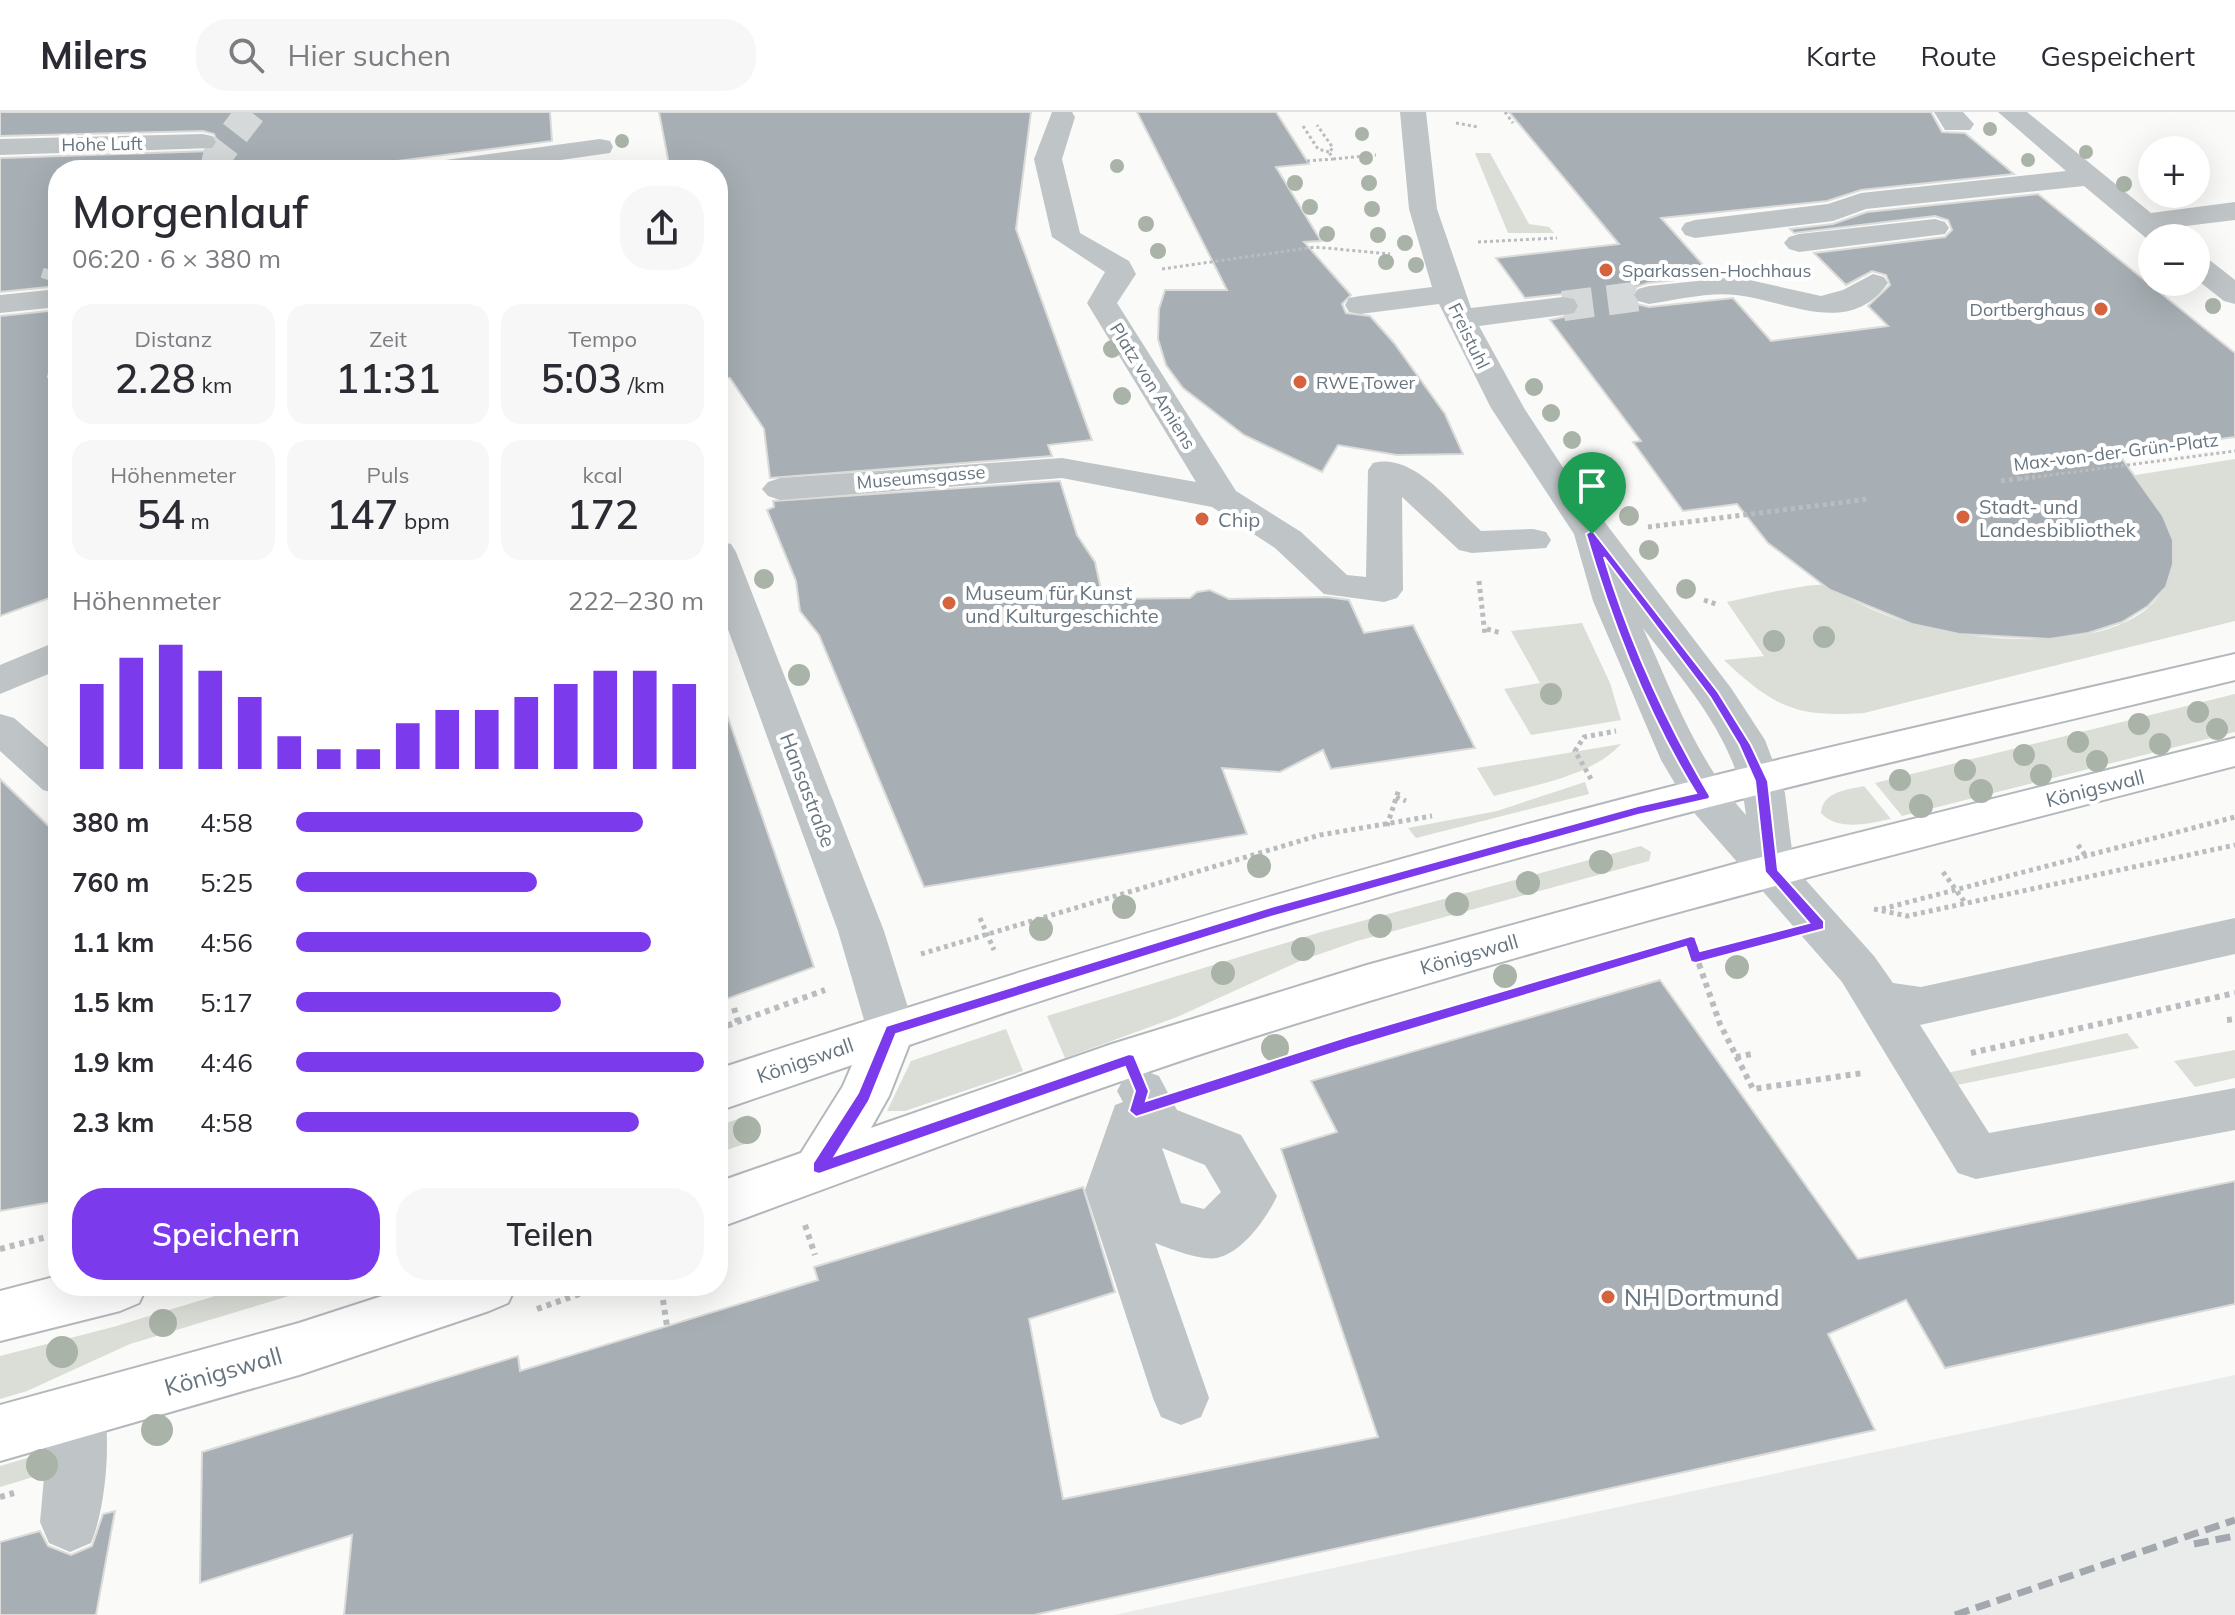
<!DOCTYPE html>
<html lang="de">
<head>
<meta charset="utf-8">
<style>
  body { margin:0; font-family:Mulish,sans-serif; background:#f7f7f7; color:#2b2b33; height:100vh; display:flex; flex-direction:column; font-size:30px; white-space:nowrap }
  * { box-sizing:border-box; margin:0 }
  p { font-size:26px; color:#7c7c81 }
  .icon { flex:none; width:44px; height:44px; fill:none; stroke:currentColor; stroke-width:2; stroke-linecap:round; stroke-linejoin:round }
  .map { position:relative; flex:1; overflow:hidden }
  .side { position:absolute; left:48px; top:48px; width:680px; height:1136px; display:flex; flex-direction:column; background:#fff; border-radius:32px; box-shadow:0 8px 32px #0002 }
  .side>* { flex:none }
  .tools { position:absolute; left:2138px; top:24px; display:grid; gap:16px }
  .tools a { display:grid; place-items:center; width:72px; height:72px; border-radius:50%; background:#fff; box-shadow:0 8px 32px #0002; font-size:40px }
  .pin { position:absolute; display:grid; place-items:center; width:68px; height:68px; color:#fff; margin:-82px -34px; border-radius:50% 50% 50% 0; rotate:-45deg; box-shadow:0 0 8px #0007 }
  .pin .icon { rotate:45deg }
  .round { display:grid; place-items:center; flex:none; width:84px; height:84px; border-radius:32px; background:#f7f7f7 }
  .overview { display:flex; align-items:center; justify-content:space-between; height:136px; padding:0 24px }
  h1 { font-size:44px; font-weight:600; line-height:60px }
  .stats { display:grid; grid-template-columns:repeat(3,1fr); gap:12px; height:136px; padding:8px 24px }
  .stats div { display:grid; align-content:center; border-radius:20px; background:#f7f7f7; text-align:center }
  .stats b { font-size:40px; font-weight:600 }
  .stats small { font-size:22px; font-weight:400 }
  .stats p { font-size:22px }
  .chart { height:224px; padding:16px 24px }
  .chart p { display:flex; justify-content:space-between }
  .chart svg { width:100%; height:144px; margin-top:8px; stroke:#7c3aed; stroke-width:6 }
  .action { display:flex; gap:16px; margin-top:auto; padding:16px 24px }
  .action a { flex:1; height:92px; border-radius:32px; background:#7c3aed; color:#fff; font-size:32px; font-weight:600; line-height:92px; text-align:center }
  .action a+a { background:#f7f7f7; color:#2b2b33 }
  ul { padding:0 24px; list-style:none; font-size:26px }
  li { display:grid; grid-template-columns:128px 96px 1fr; align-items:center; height:60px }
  li i { height:20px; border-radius:10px; background:#7c3aed }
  header { display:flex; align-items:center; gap:48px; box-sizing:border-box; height:112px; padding:0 40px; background:#fff; border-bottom:2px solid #e1e1e2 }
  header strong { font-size:38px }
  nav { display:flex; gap:44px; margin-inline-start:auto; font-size:28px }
  .search { width:560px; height:72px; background:#f7f7f7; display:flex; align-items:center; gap:20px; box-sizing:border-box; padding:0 28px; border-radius:32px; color:#7c7c81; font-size:30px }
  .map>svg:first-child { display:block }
  .built { fill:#eaeceb }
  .green { fill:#daded7 }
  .building { fill:#a7afb4; stroke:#dbdcda; stroke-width:2 }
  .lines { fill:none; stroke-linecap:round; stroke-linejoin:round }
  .minor-tunnel { stroke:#d5d9da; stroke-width:30; stroke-dasharray:30 15; stroke-linecap:butt }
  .major-casing { stroke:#b3b8bc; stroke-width:4 }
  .path-far2 { stroke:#babdc0; stroke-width:3; stroke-dasharray:3 3; stroke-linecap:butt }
  .path-far1 { stroke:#babdc0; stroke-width:5; stroke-dasharray:4 4; stroke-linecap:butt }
  .path { stroke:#babdc0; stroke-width:6; stroke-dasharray:5 5; stroke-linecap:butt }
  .minor { fill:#bfc4c7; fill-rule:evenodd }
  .major { fill:#fff; fill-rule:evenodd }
  .rail { stroke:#a2a8ad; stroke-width:7; stroke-dasharray:15 7; stroke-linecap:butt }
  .tree { fill:#aab3a8 }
  .route { fill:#7c3aed; stroke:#fff; stroke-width:2; fill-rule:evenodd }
  .poi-dot { fill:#d4633e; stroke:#fff; stroke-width:3 }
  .labels { text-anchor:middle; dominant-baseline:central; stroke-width:8; stroke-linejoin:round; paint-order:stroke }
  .far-street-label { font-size:18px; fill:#677580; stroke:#fff }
  .far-poi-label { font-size:18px; fill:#677580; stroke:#fff; text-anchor:start }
  .poi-label { font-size:20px; fill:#677580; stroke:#fff; text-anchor:start }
  .street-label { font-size:20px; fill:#677580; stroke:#fff }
  .near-poi-label { font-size:24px; fill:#677580; stroke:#fff; text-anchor:start }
  .near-street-label { font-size:24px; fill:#677580; stroke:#fff }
</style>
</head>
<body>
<header>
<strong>Milers</strong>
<div class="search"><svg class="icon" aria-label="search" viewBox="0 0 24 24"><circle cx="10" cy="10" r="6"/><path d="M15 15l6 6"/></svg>Hier suchen</div>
<nav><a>Karte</a><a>Route</a><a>Gespeichert</a></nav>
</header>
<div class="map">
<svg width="2235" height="1503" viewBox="0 0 2235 1503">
  <rect width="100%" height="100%" fill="#fafaf8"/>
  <path class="built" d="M2235,1263V1503H1114Z"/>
  <path class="green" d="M1475,41H1490L1529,112L1549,115L1554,121H1508Z
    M2235,347V509L1864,601C1795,606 1773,594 1724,548L1764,544L1727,490C1743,487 1812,470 1823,473C1831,476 1841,483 1850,487C1870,497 1891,506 1912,512C1976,530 2141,548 2169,465C2183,425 2158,391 2130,364Z
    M1582,511L1610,571L1621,608L1531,623L1504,577L1540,571L1511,519Z
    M2235,582V620L1902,704L1875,671Z
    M1621,632C1592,664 1535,673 1494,684L1477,656Z
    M1585,670L1589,682L1416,726L1408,716L1497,699Z
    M1864,674L1891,707C1870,711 1838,720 1821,701C1823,679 1847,678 1864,674Z
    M1641,734L1651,740L1649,749L1357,829L1300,849L1177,905L1065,946L1047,904L1321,820Z
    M1006,917L1023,959L905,999H887L911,949Z
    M2127,921L2139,936L1957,973L1947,961Z
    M2235,938V966L2195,975L2174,949Z
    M749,1003L756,1028L718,1041V1014Z
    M248,1174H322L130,1232L27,1279L0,1287V1244L113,1215Z
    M64,1335L63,1356L0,1375V1354Z"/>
  <path class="building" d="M0,0H550L552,29L328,58H58V174L0,180V46L212,39L218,32L214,22L203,19L0,24Z
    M659,0H1031L1016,117L1092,328L1048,333L1052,344L770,366L764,317L730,266L718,265V58H670Z
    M1137,0H1276L1309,52L1276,55L1321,129L1304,130L1351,183L1342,192L1346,201L1370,204L1394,231L1445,302L1463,342L1397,343L1338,333L1322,360L1244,323L1183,276L1166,253L1158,227L1159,197L1165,178H1227Z
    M1509,0H1931L1942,20L1965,21L2014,62L1861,78L1827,89L1661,106L1713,164L1648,171L1636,175L1632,185L1637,192L1649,195L1733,186L1771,229L1888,214L1868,194L1890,173L1886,163L1872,159L1846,173L1814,141L1945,125L1952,118L1948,108L1935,104L1794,121L1790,117L1833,112L1867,100L2038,82L2235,241V325L2118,341L2163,404L2173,428V452L2166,475L2148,494L2122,510L2088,521L2050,527L1959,522L1912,512L1830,478L1768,431L1737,392L1683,399L1633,330L1641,329L1550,208L1577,202L1581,195L1577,186L1563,182L1525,186L1496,146L1619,132Z
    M58,198V227L48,265H58V483L0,504V204Z
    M1060,369L1077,423L1095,450L1103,487L1190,486L1197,480L1210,478L1229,487L1327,485L1349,488L1364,521L1413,513L1475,636L1331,657L1323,638L1280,660L1222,656L1247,722L924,775L819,523L800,499L796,469L767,398L774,395L773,389Z
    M725,597L814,855L718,890V598Z
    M0,667L58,723V1089L0,1099Z
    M1660,868L1858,1147L2235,1069V1192L1945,1256L1906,1188L1828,1222L1875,1318L1034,1503H344L352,1423L200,1471L202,1340L518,1244L520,1259L818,1168L814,1155L1083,1075L1115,1180L1029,1207L1063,1387L1378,1325L1281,1037L1337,1020L1311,969Z
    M115,1399L96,1503H0V1430L40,1419L48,1434L71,1443L92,1434L103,1402Z"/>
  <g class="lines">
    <path class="minor-tunnel" d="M221,58L216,53L218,43L251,0
      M55,170L58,160
      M1563,194L1649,183"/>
    <g class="major-casing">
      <path id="major" d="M2235,542V568C2036,617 1835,661 1637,714C1393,778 1148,851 909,933L889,984L871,1016L1112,932L1367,853L1738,751L2235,626V654C1903,740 1570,824 1244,928C1067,985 893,1052 718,1116V1070L801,1041L843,974L852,953L718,999V957C1020,858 1325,764 1634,684C1833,632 2035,589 2235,542Z
        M58,1164V1174H147L139,1191L120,1199L0,1229V1179Z
        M413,1174H516L508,1191L489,1199L299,1263L0,1349V1293L299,1211Z"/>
    </g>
    <path class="path-far2" d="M1505,0L1513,11
      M1456,11L1478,15
      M1303,14L1318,37L1329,40
      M1333,47L1376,43
      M1307,49L1333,47L1329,40L1333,36L1317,13
      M1478,130L1557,126
      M1162,157L1315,135L1390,142
      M2020,367L2235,339"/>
    <path class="path-far1" d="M2001,369L2035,365
      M1648,415L1869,387
      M1479,469L1485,523
      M1704,488L1719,493
      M1487,517L1501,521
      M1591,667L1575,639L1584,625L1616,619
      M1396,685L1406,689
      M1387,714L1399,677
      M2078,733L2085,743
      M1943,760L1966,792
      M1874,797L1907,804L2235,733
      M1882,797L2235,705
      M980,806L994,838
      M1690,827L1700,854
      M921,842L1320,723L1432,704
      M1696,846L1764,828"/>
    <path class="path" d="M1699,852L1720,912L1753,977L1863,961
      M734,896L738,910
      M2227,908L2235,907
      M718,917L825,878
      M1971,941L2235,881
      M1736,945L1752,942
      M805,1113L815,1143
      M0,1137L58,1122
      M663,1188L667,1214
      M537,1197L602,1174
      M0,1385L14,1381"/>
    <path class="minor" d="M1052,0H1072L1075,5L1062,47L1080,121L1129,149L1136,162L1117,191L1236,379L1301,420L1347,463L1366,465L1368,358L1373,351C1414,340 1452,393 1481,419L1533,417L1546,420L1551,428L1546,436L1472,441L1459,438L1402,385L1403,478L1397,486L1384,490L1324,482L1275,436L1212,395L1062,366L780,388L768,384L762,377L768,370L780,366L1062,346L1196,370L1087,191L1105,160L1052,125L1034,47Z
      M1400,0H1426L1437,97L1471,196L1563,185L1574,187L1578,194L1574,201L1563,203L1479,214L1524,296L1562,354L1731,576L1765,628L1785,681L1794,755L1874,844L1893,871L1921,875L2235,806V842L1920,913L1989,1021L2235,976V1018L1976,1067L1958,1061L1842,870L1689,695L1661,648L1593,489L1574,422L1491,296L1439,192L1360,202L1349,200L1345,193L1349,186L1360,184L1432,175L1409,97ZM1643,516C1687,574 1738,629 1746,703C1697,649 1673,582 1643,516Z
      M1934,0H1963L1974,12L1970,18H1945Z
      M1998,0H2027L2151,101L2235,90V108L2169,116L2179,126H2152V131L2084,74L1866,97L1833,109L1695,126L1685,123L1681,117L1685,111L1695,108L1828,92L1861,81L2066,59Z
      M203,22L212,24L216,30L212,36L0,43V27Z
      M600,27L610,29L613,35L610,41L491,58H417L421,52L431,50Z
      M1935,107L1945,110L1949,116L1945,122L1799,140L1789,137L1784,131L1789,125L1799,122Z
      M2196,143L2207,146L2235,168V192L2224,189L2196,167Z
      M1873,162L1884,165L1888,171C1849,227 1786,188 1736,183C1707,180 1678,188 1649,192L1638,189L1634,183L1638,177L1649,174L1736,165L1821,184L1843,178Z
      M58,177V195L0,201V183Z
      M718,429L731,432L736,440L884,819L915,918L908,932L891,937L874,932L867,918L838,819L718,490Z
      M58,529V558L0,582V553Z
      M0,602L14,606L58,644V682L43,678L0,639Z
      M1142,958L1159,964L1177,998L1241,1023L1277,1084C1267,1106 1242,1141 1217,1146C1201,1149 1171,1137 1155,1131L1209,1286L1201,1305L1181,1313L1161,1305L1153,1286L1085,1078L1115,993L1123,990L1117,979L1125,964ZM1162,1036L1205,1053L1221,1080L1204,1097L1181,1091Z
      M79,1272L99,1280C114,1314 106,1396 91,1431L70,1440L49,1431L40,1410L50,1299L59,1280Z"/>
    <use href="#major" class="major"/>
    <path class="rail" d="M2194,1432L2235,1424
      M1955,1503L2235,1408"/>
  </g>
  <g class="tree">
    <circle cx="1990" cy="17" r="7"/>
    <circle cx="1362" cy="22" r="7"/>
    <circle cx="622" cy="29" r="7"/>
    <circle cx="2086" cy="40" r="7"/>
    <circle cx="1366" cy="46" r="7"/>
    <circle cx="2028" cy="48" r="7"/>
    <circle cx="1117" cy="54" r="7"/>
    <circle cx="1295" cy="71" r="8"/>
    <circle cx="1369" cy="71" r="8"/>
    <circle cx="2124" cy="72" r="8"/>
    <circle cx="1310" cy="95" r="8"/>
    <circle cx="1372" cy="97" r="8"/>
    <circle cx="1146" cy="112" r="8"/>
    <circle cx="1327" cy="122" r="8"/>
    <circle cx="1378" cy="123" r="8"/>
    <circle cx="1405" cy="131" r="8"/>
    <circle cx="1158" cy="139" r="8"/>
    <circle cx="1386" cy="150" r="8"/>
    <circle cx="1416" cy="153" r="8"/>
    <circle cx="2213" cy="194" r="8"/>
    <circle cx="1112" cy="237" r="9"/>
    <circle cx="1534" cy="275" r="9"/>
    <circle cx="1122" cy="284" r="9"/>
    <circle cx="1551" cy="301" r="9"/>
    <circle cx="1572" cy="328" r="9"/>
    <circle cx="1586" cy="350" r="9"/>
    <circle cx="1609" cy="389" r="10"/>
    <circle cx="1629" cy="404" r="10"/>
    <circle cx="1649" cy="438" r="10"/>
    <circle cx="764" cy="467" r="10"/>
    <circle cx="1686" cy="477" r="10"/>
    <circle cx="1824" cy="525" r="11"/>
    <circle cx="1774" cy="529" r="11"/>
    <circle cx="799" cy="563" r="11"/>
    <circle cx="1551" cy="582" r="11"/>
    <circle cx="2198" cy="600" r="11"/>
    <circle cx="2139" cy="612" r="11"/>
    <circle cx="2217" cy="617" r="11"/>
    <circle cx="2078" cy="630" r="11"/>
    <circle cx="2160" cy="632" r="11"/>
    <circle cx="2024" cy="643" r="11"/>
    <circle cx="2097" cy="649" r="11"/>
    <circle cx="1965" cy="658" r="11"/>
    <circle cx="2041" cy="663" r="11"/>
    <circle cx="1900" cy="668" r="11"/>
    <circle cx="1981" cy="679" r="12"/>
    <circle cx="1921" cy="694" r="12"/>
    <circle cx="1601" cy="750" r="12"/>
    <circle cx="1259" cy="754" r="12"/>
    <circle cx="1528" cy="771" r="12"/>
    <circle cx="1457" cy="792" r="12"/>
    <circle cx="1124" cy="795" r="12"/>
    <circle cx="1380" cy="814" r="12"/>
    <circle cx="1041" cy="817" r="12"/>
    <circle cx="1303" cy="837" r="12"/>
    <circle cx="1737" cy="855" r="12"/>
    <circle cx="1223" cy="861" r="12"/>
    <circle cx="1505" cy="864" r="12"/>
    <circle cx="1275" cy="936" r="14"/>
    <circle cx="747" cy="1018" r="14"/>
    <circle cx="163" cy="1211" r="14"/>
    <circle cx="62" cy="1240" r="16"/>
    <circle cx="157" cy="1318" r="16"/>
    <circle cx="42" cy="1353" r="16"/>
  </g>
  <path class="route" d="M1592,418L1718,580L1751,633L1768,669L1778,758L1824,809V817L1696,851L1691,850L1686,835L1349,936L1136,1005L1129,999L1135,979L1125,955L819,1062L813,1060V1051L858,981L886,914L1271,795L1638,694L1696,681C1647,602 1612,510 1586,422ZM1604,445L1710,585L1739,633L1755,669L1765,760L1809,811L1700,839L1695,825L1691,824L1349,924L1146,989L1149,979L1134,943L1129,942L835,1044L869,989L896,922L1271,805L1638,703L1709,687L1710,684C1666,610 1629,528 1604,445Z"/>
  <g class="poi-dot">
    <circle cx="1606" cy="158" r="8"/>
    <circle cx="2101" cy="197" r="8"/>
    <circle cx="1300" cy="270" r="8"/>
    <circle cx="1963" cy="405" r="8"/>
    <circle cx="1202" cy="407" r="8"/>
    <circle cx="949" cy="491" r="8"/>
    <circle cx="1608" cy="1185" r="8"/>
  </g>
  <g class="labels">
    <g class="far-street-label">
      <text transform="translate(102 32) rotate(-1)">Hohe Luft</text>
      <text transform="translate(1469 224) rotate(64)">Freistuhl</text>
      <text transform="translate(1153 274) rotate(58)">Platz von Amiens</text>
      <text transform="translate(2116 340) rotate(-7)">Max-von-der-Grün-Platz</text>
      <text transform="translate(921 365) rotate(-5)">Museumsgasse</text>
    </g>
    <g class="far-poi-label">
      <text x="1622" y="158">Sparkassen-Hochhaus</text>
      <text x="2085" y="197" text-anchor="end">Dortberghaus</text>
      <text x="1316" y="270">RWE Tower</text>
    </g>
    <g class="poi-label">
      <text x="1979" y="394">Stadt- und<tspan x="1979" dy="23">Landesbibliothek</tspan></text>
      <text x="1218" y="407">Chip</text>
      <text x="965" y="480">Museum für Kunst<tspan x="965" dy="23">und Kulturgeschichte</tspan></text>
    </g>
    <g class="street-label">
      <text transform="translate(2095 676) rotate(-14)">Königswall</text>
      <text transform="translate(808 678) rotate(69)">Hansastraße</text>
      <text transform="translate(1469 842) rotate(-16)">Königswall</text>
      <text transform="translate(805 948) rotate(-19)">Königswall</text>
    </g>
    <g class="near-poi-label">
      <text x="1624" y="1185">NH Dortmund</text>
    </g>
    <g class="near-street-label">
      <text transform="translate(223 1259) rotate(-16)">Königswall</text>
    </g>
  </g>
</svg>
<div class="tools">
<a>+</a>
<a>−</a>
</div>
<div class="pin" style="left:1592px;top:422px;background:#1e9e55"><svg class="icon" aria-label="arrive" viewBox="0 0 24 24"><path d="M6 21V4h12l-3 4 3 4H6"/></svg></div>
<section class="side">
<div class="overview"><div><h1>Morgenlauf</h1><p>06:20 · 6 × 380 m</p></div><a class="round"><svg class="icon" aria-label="share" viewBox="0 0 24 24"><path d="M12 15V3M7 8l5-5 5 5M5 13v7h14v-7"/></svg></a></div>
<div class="stats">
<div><p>Distanz</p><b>2.28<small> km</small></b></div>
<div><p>Zeit</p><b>11:31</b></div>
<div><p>Tempo</p><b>5:03<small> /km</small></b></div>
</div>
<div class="stats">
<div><p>Höhenmeter</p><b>54<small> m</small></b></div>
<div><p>Puls</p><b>147<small> bpm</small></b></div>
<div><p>kcal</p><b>172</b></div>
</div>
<div class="chart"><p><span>Höhenmeter</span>222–230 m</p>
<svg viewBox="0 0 160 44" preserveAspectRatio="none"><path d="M5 44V18M15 44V10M25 44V6M35 44V14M45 44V22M55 44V34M65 44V38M75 44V38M85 44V30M95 44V26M105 44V26M115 44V22M125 44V18M135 44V14M145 44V14M155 44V18"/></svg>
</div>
<ul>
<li><b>380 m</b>4:58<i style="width:85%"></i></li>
<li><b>760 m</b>5:25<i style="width:59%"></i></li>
<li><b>1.1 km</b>4:56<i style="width:87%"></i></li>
<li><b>1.5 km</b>5:17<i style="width:65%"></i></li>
<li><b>1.9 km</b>4:46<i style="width:100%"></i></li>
<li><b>2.3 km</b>4:58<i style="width:84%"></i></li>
</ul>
<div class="action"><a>Speichern</a><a>Teilen</a></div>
</section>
</div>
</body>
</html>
